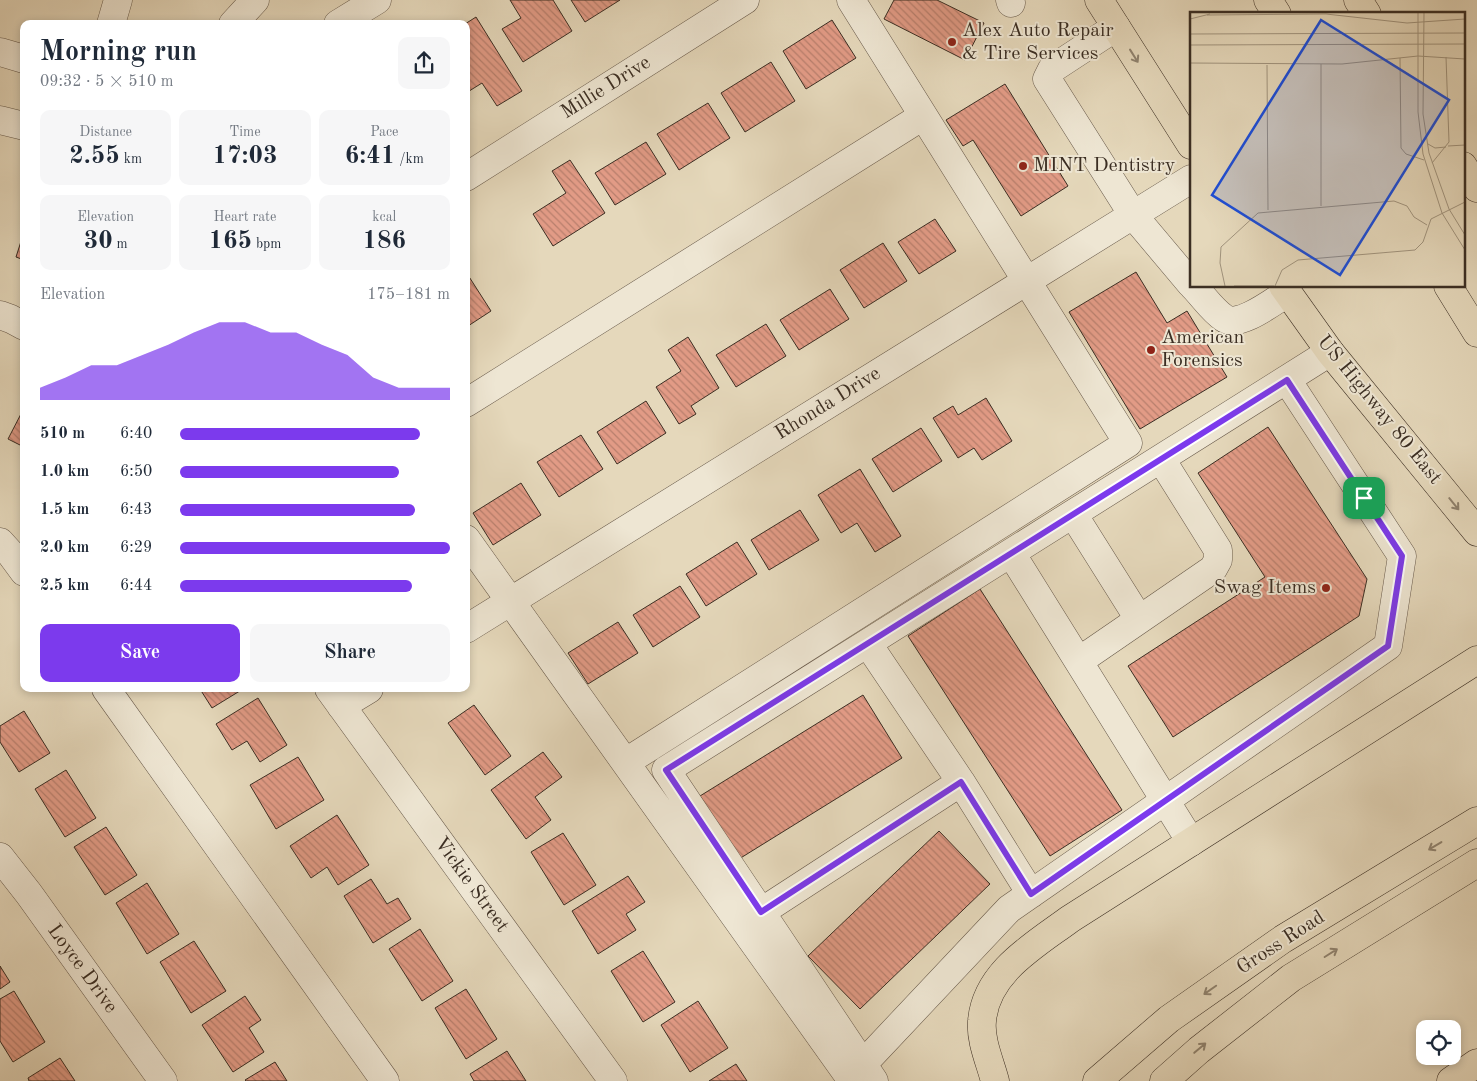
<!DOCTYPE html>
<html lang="en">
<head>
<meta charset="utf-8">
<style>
  body { margin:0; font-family:"Old Standard TT",serif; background:#f6f6f7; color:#1f2937; height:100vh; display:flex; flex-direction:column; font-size:19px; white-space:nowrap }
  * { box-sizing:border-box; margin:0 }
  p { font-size:16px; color:#747a83 }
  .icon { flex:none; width:28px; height:28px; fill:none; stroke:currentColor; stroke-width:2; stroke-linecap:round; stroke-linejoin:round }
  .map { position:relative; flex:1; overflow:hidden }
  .panel { position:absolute; left:20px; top:20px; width:450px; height:672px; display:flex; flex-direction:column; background:#fff; border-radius:10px; box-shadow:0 2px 8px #0003 }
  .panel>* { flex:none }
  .buttons { position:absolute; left:1416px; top:1020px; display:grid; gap:10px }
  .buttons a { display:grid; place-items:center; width:45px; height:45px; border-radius:10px; background:#fff; box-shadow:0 2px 8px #0003; font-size:25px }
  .pin { position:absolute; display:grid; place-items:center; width:42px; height:42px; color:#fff; margin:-21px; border-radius:10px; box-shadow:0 2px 8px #0006 }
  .round { display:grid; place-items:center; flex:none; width:52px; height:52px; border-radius:10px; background:#f6f6f7 }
  .summary { display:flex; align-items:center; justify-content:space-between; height:85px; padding:0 20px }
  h1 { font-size:28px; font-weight:700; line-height:38px }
  .figures { display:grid; grid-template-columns:repeat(3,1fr); gap:8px; height:85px; padding:5px 20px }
  .figures div { display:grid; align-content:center; border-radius:10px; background:#f6f6f7; text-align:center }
  .figures b { font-size:25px; font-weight:700 }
  .figures small { font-size:14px; font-weight:400 }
  .figures p { font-size:14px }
  .chart { height:140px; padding:10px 20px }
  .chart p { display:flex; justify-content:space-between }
  .chart svg { width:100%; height:90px; margin-top:5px; fill:#7c3aed; opacity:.7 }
  .button { display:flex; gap:10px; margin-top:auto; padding:10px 20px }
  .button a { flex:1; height:58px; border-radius:10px; background:#7c3aed; color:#fff; font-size:20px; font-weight:700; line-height:58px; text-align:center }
  .button a+a { background:#f6f6f7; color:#1f2937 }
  ul { padding:0 20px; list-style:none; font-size:16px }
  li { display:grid; grid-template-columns:80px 60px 1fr; align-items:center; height:38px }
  li i { height:12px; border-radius:6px; background:#7c3aed }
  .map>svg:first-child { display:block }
  .building { fill:url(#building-back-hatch); stroke:#3b2e23 }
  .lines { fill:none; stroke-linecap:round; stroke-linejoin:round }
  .minor-casing { stroke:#665849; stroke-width:29 }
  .major-casing { stroke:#3b2e23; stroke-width:29 }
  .highway-casing { stroke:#3b2e23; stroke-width:29 }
  .minor { stroke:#eee6d3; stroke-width:28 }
  .major { stroke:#e5d8bb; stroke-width:28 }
  .highway { stroke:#e5d8bb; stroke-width:28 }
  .oneway { stroke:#90836f }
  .route-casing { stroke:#fff; stroke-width:10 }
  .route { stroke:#7c3aed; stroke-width:6 }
  .poi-dot { fill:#8f2418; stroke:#eee6d3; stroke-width:2 }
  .labels { text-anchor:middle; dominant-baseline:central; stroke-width:4; stroke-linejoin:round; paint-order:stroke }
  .poi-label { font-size:20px; fill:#3b2e23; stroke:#eee6d3; text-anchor:start }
  .street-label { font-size:20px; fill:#3b2e23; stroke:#eee6d3 }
  .inset-road { fill:none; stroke:#a1947e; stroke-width:1 }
  .view { fill:#1d4ed8; fill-opacity:0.15; stroke:#1d4ed8; stroke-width:2.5 }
  .inset-edge { fill:none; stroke:#3b2e23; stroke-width:2.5 }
</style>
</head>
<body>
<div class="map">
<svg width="1477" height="1081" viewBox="0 0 1477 1081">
  <defs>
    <pattern id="building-back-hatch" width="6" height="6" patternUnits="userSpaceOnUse" patternTransform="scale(1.25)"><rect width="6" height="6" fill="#e29b86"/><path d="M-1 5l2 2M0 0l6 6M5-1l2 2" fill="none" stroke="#b87f6d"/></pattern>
  </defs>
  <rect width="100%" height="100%" fill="#e5d8bb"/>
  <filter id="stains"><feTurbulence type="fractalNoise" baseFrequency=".004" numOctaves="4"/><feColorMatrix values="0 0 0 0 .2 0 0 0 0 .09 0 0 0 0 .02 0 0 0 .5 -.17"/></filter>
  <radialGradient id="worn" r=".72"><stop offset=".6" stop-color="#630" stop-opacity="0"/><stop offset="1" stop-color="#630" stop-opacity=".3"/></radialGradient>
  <path class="building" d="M510,0H553L572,31L523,62L502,29L521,18Z
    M571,0H620L585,22Z
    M894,0H937L984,23L965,60L884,19Z
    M476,17L522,91L497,106L482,83L466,93V24H465Z
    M832,20L856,58L806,89L783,51Z
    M771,62L795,101L745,132L721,93Z
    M1005,84L1068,186L1021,216L973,140L963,146L946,120Z
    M708,103L730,138L679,170L657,134Z
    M646,142L666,174L615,205L595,173Z
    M570,160L605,213L553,246L533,214L566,193L552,171Z
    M935,219L956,251L919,274L898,242Z
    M24,232V260L16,257Z
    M883,243L907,281L864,308L840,270Z
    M466,272L491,311L468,326L466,323Z
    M1136,272L1167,323L1187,311L1227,377L1140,429L1069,312Z
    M830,289L849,319L799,350L780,320Z
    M766,324L786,356L736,387L716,355Z
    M688,337L719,388L691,406L696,414L679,424L656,387L681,371L668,350Z
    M986,398L1012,441L982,460L974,448L958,458L933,418L953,406L958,415Z
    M646,401L666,433L617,464L597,432Z
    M23,410H24V447L8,439Z
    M1268,427L1367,579L1359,616L1173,737L1128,666L1265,577L1198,473Z
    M921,428L942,461L893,492L872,459Z
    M581,435L603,469L559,497L537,462Z
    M860,469L901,536L875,552L857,523L841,533L818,495Z
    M521,483L541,515L493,545L473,513Z
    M800,510L819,540L769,570L751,540Z
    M737,542L757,574L706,606L686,574Z
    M680,586L700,617L653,647L633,615Z
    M980,589L1122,810L1050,856L908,636Z
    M618,622L638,653L588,684L568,653Z
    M200,689H243L212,708Z
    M863,695L902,758L739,859L700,796Z
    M258,698L287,745L260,762L247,741L232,750L216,724Z
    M474,705L511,756L485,775L448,723Z
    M24,711L50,753L19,772L0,742V726Z
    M543,752L562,777L535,797L551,820L526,839L491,790Z
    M298,757L324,800L276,829L250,785Z
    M66,770L96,818L65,837L35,789Z
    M337,815L369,865L338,885L327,867L311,878L290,846Z
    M106,827L137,875L105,895L74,847Z
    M939,831L990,884L860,1009L808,956Z
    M563,833L596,885L564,905L531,852Z
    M628,876L645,902L626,914L636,930L598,954L572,911Z
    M371,879L387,904L398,898L411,919L373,943L344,896Z
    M147,883L179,934L147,954L116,903Z
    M420,929L453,981L422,1001L389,949Z
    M194,941L226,991L191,1013L160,962Z
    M643,951L675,1002L643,1022L611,971Z
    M0,966L10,982L0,989Z
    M466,989L497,1039L466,1059L435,1008Z
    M14,991L45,1042L13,1062L0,1041V999Z
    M245,996L261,1020L249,1028L264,1052L233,1072L202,1025Z
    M698,1001L728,1048L690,1072L661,1025Z
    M507,1051L526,1081H474L470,1074Z
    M60,1058L75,1081H29L28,1078Z
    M275,1062L287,1081H246L245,1080Z
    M736,1064L747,1081H709Z"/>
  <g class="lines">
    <g class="minor-casing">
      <path id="minor" d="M1010,0L1011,3
        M111,24L118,0
        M233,24L255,0
        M338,24L377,0
        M1116,27L1052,69L1047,79L1133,215L1191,284
        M0,52L24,59
        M0,120L24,126
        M466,177L745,0
        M1193,286C1203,296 1212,310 1224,318C1238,329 1274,301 1287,293
        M0,315L11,319L24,326
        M466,403L923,116
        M1073,514L1139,619
        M466,539L848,1075
        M0,542L10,553L24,572
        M1011,553L1191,842
        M466,629L1191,179
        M868,644L961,782
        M1079,661L1213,569L1218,560V550L1161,459
        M106,689L385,1081
        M329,689L613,1081
        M341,706L369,689
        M626,762L1128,443L851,0
        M0,857L29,894L163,1081
        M761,912L961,782L1031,894
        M863,1064L1009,909L1388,646L1402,556L1287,380
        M874,1081L666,770L1330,352"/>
    </g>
    <g class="major-casing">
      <path id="major" d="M1099,0L1191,145
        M1283,286L1330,352L1477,532
        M995,1081C990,1062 980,1040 982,1021C986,972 1035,945 1070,919L1477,660
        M1097,1081L1169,1019L1283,939L1477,821
        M1164,1081L1199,1050L1291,978L1477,863
        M1451,1081L1477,1063"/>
    </g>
    <g class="highway-casing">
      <path id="highway" d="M1268,0L1277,14
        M1358,0L1367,14
        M1463,166L1477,188
        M1448,286L1477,333"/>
    </g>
    <use href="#minor" class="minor"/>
    <use href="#major" class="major"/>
    <use href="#highway" class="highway"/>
  </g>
  <defs><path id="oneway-shaft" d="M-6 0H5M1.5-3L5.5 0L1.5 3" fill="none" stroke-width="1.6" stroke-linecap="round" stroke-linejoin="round" transform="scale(1.25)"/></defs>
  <g class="oneway">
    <use href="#oneway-shaft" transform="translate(1134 56) rotate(58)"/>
    <use href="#oneway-shaft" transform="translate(1454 504) rotate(51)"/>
    <use href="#oneway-shaft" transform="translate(1435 846) rotate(149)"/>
    <use href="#oneway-shaft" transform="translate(1331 953) rotate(-32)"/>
    <use href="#oneway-shaft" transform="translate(1210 990) rotate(145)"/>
    <use href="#oneway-shaft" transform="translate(1200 1048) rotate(-40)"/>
  </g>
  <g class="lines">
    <g class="route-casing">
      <path id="route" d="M1287,380L1402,556L1388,646L1031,894L961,782L761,912L666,770Z"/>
    </g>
    <use href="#route" class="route"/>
  </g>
  <g class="poi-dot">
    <circle cx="952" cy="42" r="5"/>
    <circle cx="1023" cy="166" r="5"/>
    <circle cx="1151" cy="350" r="5"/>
    <circle cx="1326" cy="588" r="5"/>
  </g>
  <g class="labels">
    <g class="poi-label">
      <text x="962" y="31">Alex Auto Repair<tspan x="962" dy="23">&amp; Tire Services</tspan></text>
      <text x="1033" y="166">MINT Dentistry</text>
      <text x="1161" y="338">American<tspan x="1161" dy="23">Forensics</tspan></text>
      <text x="1316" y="588" text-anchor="end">Swag Items</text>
    </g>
    <g class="street-label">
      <text transform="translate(606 88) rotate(-32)">Millie Drive</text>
      <text transform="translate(828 404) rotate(-32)">Rhonda Drive</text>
      <text transform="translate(1379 410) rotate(51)">US Highway 80 East</text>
      <text transform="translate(471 885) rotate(54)">Vickie Street</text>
      <text transform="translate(1281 943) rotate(-33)">Gross Road</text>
      <text transform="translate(82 969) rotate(54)">Loyce Drive</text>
    </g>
  </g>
  <g transform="translate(1190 12)">
    <rect width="275" height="275" fill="#e5d8bb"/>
    <path class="inset-road" d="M228,1V100L233,142L252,201L275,238M234,1L233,102L239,141L259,197L275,223M17,3L136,2L217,11L275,7M0,7L20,2M0,22L275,21M0,33L275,32M210,46L211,136L216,142L234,148M0,51L152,52L228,44L275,47M77,53L78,198M238,132L245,136L256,135M258,134L275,133M242,151L259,130L256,45M131,194V52M35,274L30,251L31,235L68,201L204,189L217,194L224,205L237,213M44,274H84M85,274L92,258L108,248L225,238L233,230L241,207L275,190"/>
    <path class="view" d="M131,8L259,88L150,263L22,183Z"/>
    <rect width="275" height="275" class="inset-edge"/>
  </g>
  <rect width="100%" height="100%" filter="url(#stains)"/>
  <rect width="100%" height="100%" fill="url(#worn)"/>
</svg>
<div class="buttons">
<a><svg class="icon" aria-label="locate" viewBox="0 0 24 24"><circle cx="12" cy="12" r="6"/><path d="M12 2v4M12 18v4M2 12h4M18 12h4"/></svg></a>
</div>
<div class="pin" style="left:1364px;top:498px;background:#1e9e55"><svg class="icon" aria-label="arrive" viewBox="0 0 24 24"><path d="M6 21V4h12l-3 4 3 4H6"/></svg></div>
<section class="panel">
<div class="summary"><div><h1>Morning run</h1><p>09:32 · 5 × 510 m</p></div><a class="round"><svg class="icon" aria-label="share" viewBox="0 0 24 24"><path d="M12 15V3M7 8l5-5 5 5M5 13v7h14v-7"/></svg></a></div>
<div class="figures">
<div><p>Distance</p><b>2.55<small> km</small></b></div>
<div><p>Time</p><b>17:03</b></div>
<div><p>Pace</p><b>6:41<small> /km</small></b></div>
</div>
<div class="figures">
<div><p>Elevation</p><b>30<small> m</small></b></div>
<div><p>Heart rate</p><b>165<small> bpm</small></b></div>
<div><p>kcal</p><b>186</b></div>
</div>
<div class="chart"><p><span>Elevation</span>175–181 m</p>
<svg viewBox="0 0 160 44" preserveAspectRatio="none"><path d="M0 44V38L10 33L20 27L30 27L40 22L50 17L60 11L70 6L80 6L90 11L100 11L110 17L120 22L130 33L140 38L150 38L160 38V44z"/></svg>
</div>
<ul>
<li><b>510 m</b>6:40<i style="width:89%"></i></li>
<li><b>1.0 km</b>6:50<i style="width:81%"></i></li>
<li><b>1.5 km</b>6:43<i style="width:87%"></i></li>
<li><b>2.0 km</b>6:29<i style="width:100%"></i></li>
<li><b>2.5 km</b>6:44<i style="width:86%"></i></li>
</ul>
<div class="button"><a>Save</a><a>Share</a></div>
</section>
</div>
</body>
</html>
